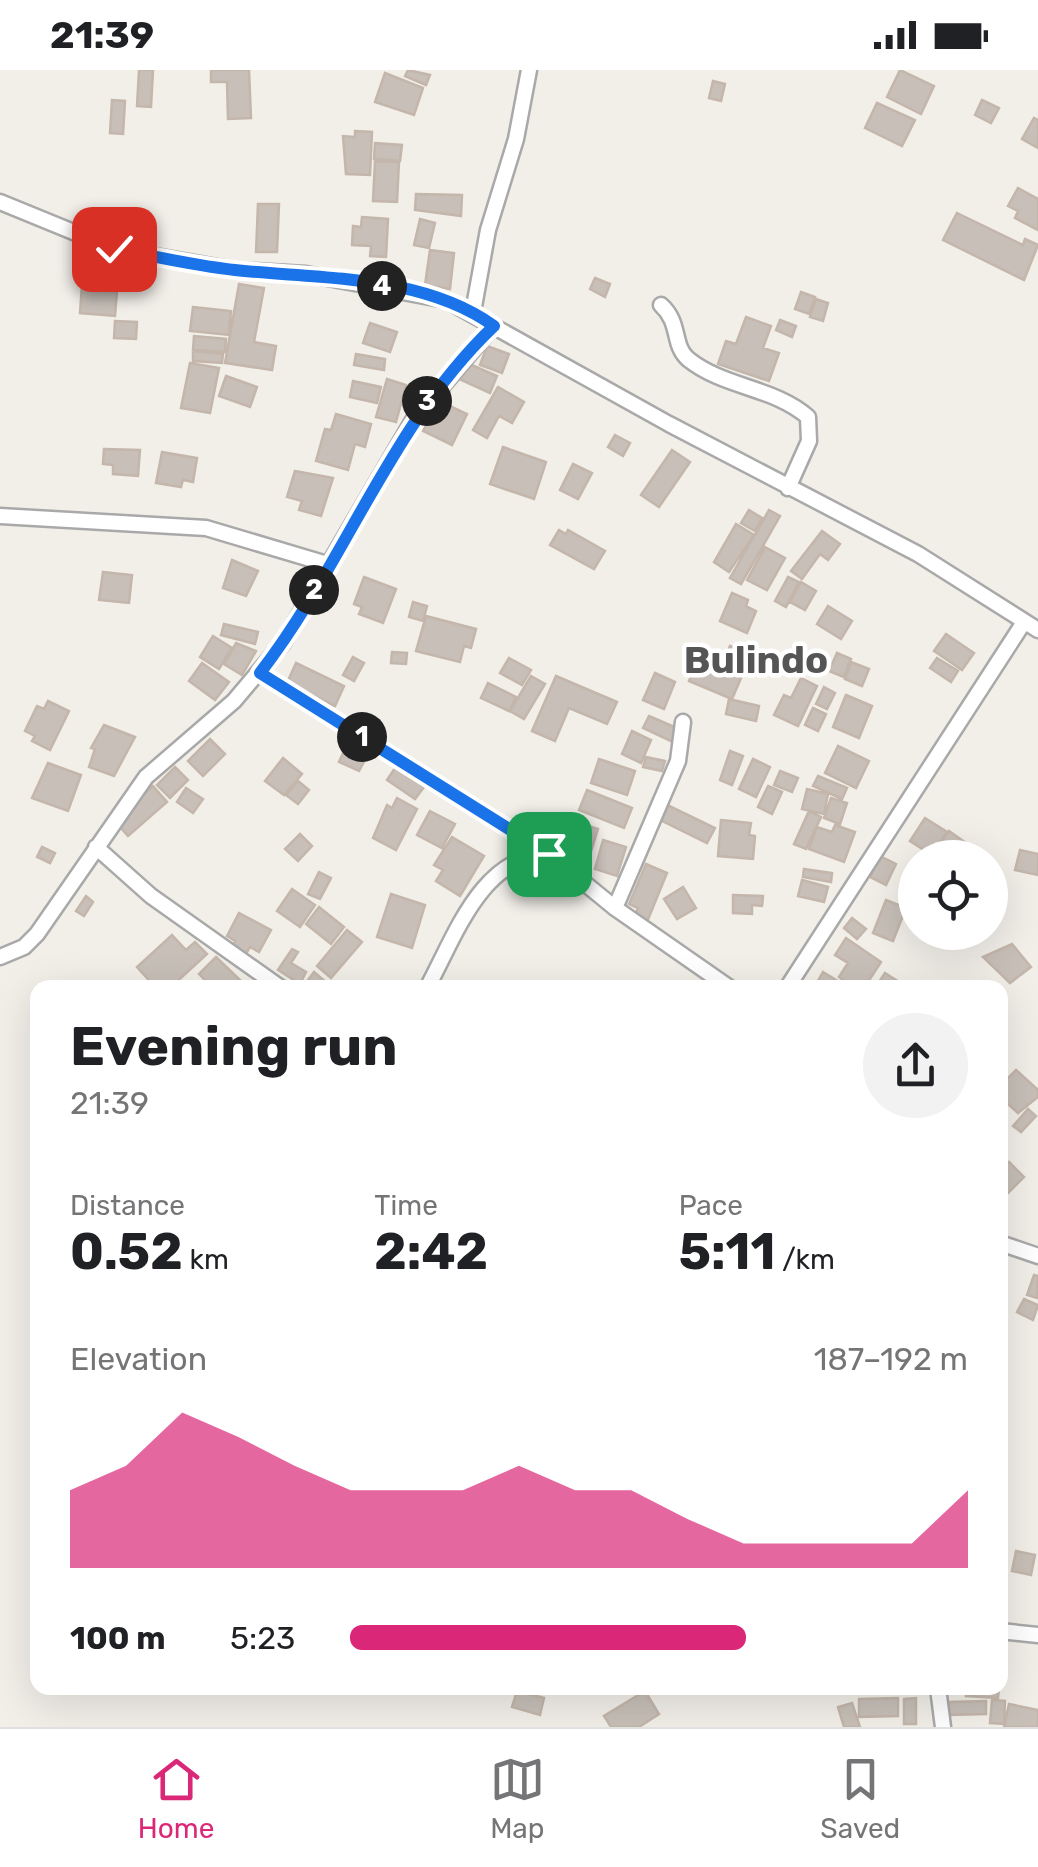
<!DOCTYPE html>
<html lang="en">
<head>
<meta charset="utf-8">
<style>
  body { margin:0; font-family:Rubik,sans-serif; background:#f2f2f2; color:#202124; height:100vh; display:flex; flex-direction:column; font-size:38px; white-space:nowrap }
  * { box-sizing:border-box; margin:0 }
  p { font-size:32px; color:#757577 }
  .icon { flex:none; width:55px; height:55px; fill:none; stroke:currentColor; stroke-width:2; stroke-linecap:round; stroke-linejoin:round }
  .map { position:relative; flex:1; overflow:hidden }
  .panel { position:absolute; left:30px; top:910px; width:978px; height:715px; display:flex; flex-direction:column; background:#fff; border-radius:20px; box-shadow:0 10px 40px #0002 }
  .panel>* { flex:none }
  .tools { position:absolute; left:898px; top:770px; display:grid; gap:20px }
  .tools a { display:grid; place-items:center; width:110px; height:110px; border-radius:50%; background:#fff; box-shadow:0 10px 40px #0002; font-size:50px }
  .pin { position:absolute; display:grid; place-items:center; width:85px; height:85px; color:#fff; margin:-42px; border-radius:20px; box-shadow:0 5px 15px #0006 }
  .km { position:absolute; width:50px; height:50px; margin:-25px; border-radius:50%; background:#222; color:#fff; font-size:28px; line-height:50px; text-align:center }
  .round { display:grid; place-items:center; flex:none; width:105px; height:105px; border-radius:52px; background:#f2f2f2 }
  .overview { display:flex; align-items:center; justify-content:space-between; height:170px; padding:0 40px }
  h1 { font-size:55px; font-weight:700; line-height:75px }
  .metrics { display:grid; grid-template-columns:repeat(3,1fr); gap:15px; height:170px; padding:10px 40px }
  .metrics div { display:grid; align-content:center }
  .metrics b { font-size:50px; font-weight:700 }
  .metrics small { font-size:28px; font-weight:400 }
  .metrics p { font-size:28px }
  .chart { height:280px; padding:20px 40px }
  .chart p { display:flex; justify-content:space-between }
  .chart svg { width:100%; height:180px; margin-top:10px; fill:#db2777; opacity:.7 }
  ul { padding:0 40px; list-style:none; font-size:32px }
  li { display:grid; grid-template-columns:160px 120px 1fr; align-items:center; height:75px }
  li i { height:25px; border-radius:12px; background:#db2777 }
  .status { display:flex; justify-content:space-between; align-items:center; height:70px; padding:0 50px; background:#fff; direction:ltr }
  .status svg { height:28px; fill:currentColor }
  .dock { display:flex; justify-content:space-around; align-items:center; height:140px; border-top:2px solid #e0e0e0; background:#fff; font-size:28px; color:#757577 }
  .dock a { display:grid; justify-items:center; gap:5px }
  .dock .active { color:#db2777 }
  .map>svg:first-child { display:block }
  .building { fill:#c7bfb8; stroke:#c4b6ab; stroke-width:2.5 }
  .lines { fill:none; stroke-linecap:round; stroke-linejoin:round }
  .minor-casing { stroke:#a9a9a9; stroke-width:19 }
  .minor { stroke:#fff; stroke-width:14 }
  .route-casing { stroke:#fff; stroke-width:20 }
  .route { stroke:#1a73e8; stroke-width:12 }
  .labels { text-anchor:middle; dominant-baseline:central; stroke-width:9; stroke-linejoin:round; paint-order:stroke }
  .quarter-label { font-size:38px; font-weight:bold; fill:#555; stroke:#fff }
</style>
</head>
<body>
<div class="status"><b>21:39</b><svg viewBox="0 0 49 12"><path d="M0 12V9h3v3zM5 12V6h3v6zM10 12V3h3v9zM15 12V0h3v12zM26 1h20v11H26zM47 4h2v5h-2z"/></svg></div>
<div class="map">
<svg width="1038" height="1657" viewBox="0 0 1038 1657">
  <rect width="100%" height="100%" fill="#f2efe9"/>
  <path class="building" d="M139,0H153L151,37L137,36Z
    M211,0H249L251,48L228,49L227,12H211Z
    M408,0L430,5L426,15L405,6Z
    M900,0L934,16L921,44L887,27Z
    M385,3L423,18L414,45L375,32Z
    M713,11L725,14L721,31L709,28Z
    M112,30L125,31L123,64L110,63Z
    M982,30L999,38L991,53L975,45Z
    M877,33L915,50L902,76L865,58Z
    M1034,48L1038,50V78L1022,69Z
    M355,61L372,62L370,105L346,104L343,66L355,67Z
    M375,73L402,75L400,91L374,89Z
    M375,91L399,92L397,132L373,131Z
    M1018,118L1038,129V160L1015,148L1018,141L1008,136Z
    M416,124L462,125L461,146L415,140Z
    M258,134H279L277,182H256Z
    M957,143L1023,175L1025,169L1038,175L1024,210L943,170Z
    M362,147L388,149L386,187L370,186L371,176L352,175L353,156L361,157Z
    M420,149L435,153L429,178L414,175Z
    M430,180L454,183L450,219L425,215Z
    M595,208L610,214L605,227L590,219Z
    M82,214L117,222L115,246L80,243Z
    M239,214L264,218L254,272L276,276L272,300L225,293Z
    M801,222L815,227L809,244L795,239Z
    M816,229L828,233L823,251L810,247Z
    M193,237L231,241L229,265L190,261Z
    M746,247L771,256L763,278L779,283L769,311L718,294L726,271L736,274Z
    M780,250L796,256L792,267L776,260Z
    M115,251L137,252L136,269L114,268Z
    M370,253L397,262L390,282L363,273Z
    M194,266L226,269L225,282L193,280Z
    M487,276L509,284L502,303L480,295Z
    M193,281L223,284L222,293L193,291Z
    M356,284L385,289L384,300L354,295Z
    M190,293L219,298L210,343L181,338Z
    M467,293L497,306L490,323L459,309Z
    M226,306L257,317L250,337L219,326Z
    M387,309L406,315L396,352L376,347Z
    M353,311L381,317L377,333L350,327Z
    M498,317L524,332L512,353L499,346L487,368L473,360Z
    M437,330L467,344L452,375L423,361Z
    M336,344L371,354L365,377L355,374L348,400L316,391L325,359L331,360Z
    M615,365L630,373L623,386L608,377Z
    M503,377L546,392L534,429L490,414Z
    M104,379L140,380L138,406L113,404V395L103,394Z
    M672,380L690,392L659,437L641,425Z
    M162,382L197,388L193,412L183,410L181,417L156,413Z
    M573,394L592,403L578,429L560,420Z
    M295,401L333,408L321,446L299,440L302,431L287,427Z
    M749,440L762,448L755,461L741,453Z
    M769,440L780,446L741,514L730,508Z
    M736,454L754,465L729,502L714,492Z
    M559,460L566,464L568,460L605,481L594,499L550,475Z
    M822,461L840,474L828,490L820,484L802,509L791,501Z
    M765,477L785,488L767,520L747,510Z
    M232,490L258,501L246,526L223,518Z
    M103,502L132,505L129,533L99,530Z
    M364,507L396,519L383,553L359,544L362,537L354,534Z
    M788,507L799,512L786,537L775,531Z
    M801,512L816,521L805,540L790,532Z
    M732,523L748,530L746,536L756,541L747,563L720,551Z
    M413,532L427,536L423,551L409,547Z
    M828,536L852,551L841,569L817,554Z
    M426,546L476,559L471,578L464,576L460,592L416,581Z
    M224,554L258,562L255,574L221,565Z
    M946,564L974,583L962,600L934,581Z
    M213,566L232,578L219,599L200,587Z
    M236,573L256,581L242,605L224,594Z
    M730,576L751,585L732,629L689,611L697,591L719,601Z
    M392,582L407,583L406,594L391,593Z
    M837,583L851,589L844,607L829,601Z
    M353,587L364,593L354,611L343,605Z
    M509,588L531,600L522,615L500,603Z
    M937,588L958,601L951,612L930,598Z
    M851,592L869,599L862,616L845,609Z
    M202,593L229,612L215,630L189,611Z
    M296,593L344,616L335,636L287,613Z
    M655,603L675,612L664,639L643,630Z
    M531,606L545,614L524,649L510,641Z
    M556,606L617,632L607,654L569,638L555,671L532,661Z
    M801,608L817,616L798,656L774,645L784,625L791,628Z
    M488,613L516,627L509,641L481,628Z
    M824,617L835,623L827,639L816,634Z
    M846,625L872,636L859,668L833,657Z
    M729,629L759,636L756,651L726,644Z
    M48,631L69,641L50,680L32,671L35,666L25,661L37,636L44,639Z
    M813,638L826,644L818,661L805,655Z
    M649,646L679,659L673,672L643,658Z
    M104,655L135,667L114,706L89,697L95,679L91,678Z
    M632,661L651,670L641,693L622,684Z
    M210,669L225,684L203,706L188,691Z
    M838,676L869,691L856,718L825,703Z
    M345,679L366,688L359,701L339,692Z
    M730,681L743,686L732,715L720,710Z
    M646,687L665,691L662,701L643,697Z
    M283,688L302,704L284,725L265,711Z
    M599,689L635,701L627,725L591,713Z
    M753,689L770,697L756,727L739,719Z
    M48,693L81,705L68,741L32,728Z
    M175,697L188,710L170,728L157,715Z
    M395,698L424,717L415,729L387,710Z
    M780,701L798,708L792,722L774,715Z
    M818,706L847,718L842,729L813,716Z
    M298,711L309,720L298,734L286,725Z
    M153,716L167,732L128,766L114,750Z
    M768,716L782,722L772,744L758,737Z
    M186,718L203,729L193,743L177,732Z
    M807,719L828,724L824,744L802,739Z
    M587,720L632,738L624,758L579,740Z
    M397,728L417,739L396,780L373,768L387,735L392,738Z
    M831,728L847,733L840,754L824,748Z
    M661,732L715,758L707,773L654,747Z
    M430,741L455,754L442,778L417,765Z
    M809,741L821,747L806,779L794,774Z
    M925,748L947,762L932,785L910,771Z
    M571,750L598,759L587,794L559,785Z
    M721,750L751,753L749,765L755,766L753,789L718,786Z
    M835,755L855,762L844,792L809,779L817,757L832,762Z
    M949,761L979,782L975,788H956L939,775Z
    M300,764L312,776L298,791L285,779Z
    M452,767L484,786L460,826L436,811L443,800L434,795Z
    M603,770L626,777L617,806L595,799Z
    M42,777L55,783L50,793L37,787Z
    M1020,780L1038,784V805L1015,800Z
    M880,786L896,794L886,815L870,807Z
    M646,794L667,803L647,852L634,848L638,838L629,834Z
    M804,799L832,803L831,812L803,807Z
    M319,802L331,808L320,829L308,824Z
    M802,810L828,817L824,832L798,826Z
    M683,817L696,838L677,849L664,829Z
    M292,819L315,835L300,857L277,841Z
    M391,824L425,835L412,878L377,867Z
    M733,825L763,826L762,836L752,835V844L733,843Z
    M86,826L93,832L84,846L76,841Z
    M886,830L906,838L893,871L873,863Z
    M319,837L344,857L331,874L306,854Z
    M239,843L271,860L259,882L250,877L244,887L230,879L235,871L227,866Z
    M852,848L866,859L857,869L844,858Z
    M347,860L362,872L331,908L317,896Z
    M172,865L186,880L195,872L207,884L170,918H156L137,897Z
    M846,868L881,892L864,918H854L839,907L848,893L835,885Z
    M1012,874L1031,897L1010,913L983,887Z
    M292,879L298,882L291,893L306,902L300,914L278,900Z
    M216,887L240,910L232,918H213L199,904Z
    M314,902L327,913L324,918H302Z
    M823,902L844,915L842,918H814Z
    M885,903L907,917V918H875Z
    M1016,1000L1038,1020V1027L1018,1043L1000,1027V1016Z
    M1028,1039L1036,1046L1021,1062L1013,1056Z
    M1009,1092L1024,1107L1007,1124L1000,1118V1101Z
    M1034,1205L1038,1206L1037,1228L1027,1225Z
    M1024,1229L1038,1235L1033,1250L1017,1242Z
    M1016,1481L1035,1485L1031,1505L1012,1501Z
    M967,1618H999L998,1628L966,1626Z
    M517,1621L544,1628L540,1645L512,1637Z
    M645,1621L659,1644L639,1657H611L604,1646Z
    M898,1628V1646L859,1647V1629Z
    M916,1628V1654H904V1629Z
    M992,1630L1005,1631L1004,1654L990,1653Z
    M986,1631V1644L948,1645V1632Z
    M852,1633L860,1657H844L838,1637Z
    M1009,1634L1038,1640V1657H1004Z"/>
  <g class="lines">
    <g class="minor-casing">
      <path id="minor" d="M0,132L115,179L234,200L306,204L446,230L669,354L918,484L1038,560
        M661,235C681,253 672,275 688,289C724,318 774,317 808,347L809,371L788,418
        M473,242L488,160L516,69L529,0
        M0,446L206,458L327,494
        M260,603L548,783
        M96,777L151,826L281,918
        M615,838L678,691L683,652
        M0,887L24,877L37,864L146,707L234,631L283,573L412,352L493,256
        M427,918C455,867 481,786 549,784L615,838L730,918
        M787,918L1024,552
        M1000,1173L1038,1186
        M1000,1561L1038,1565
        M938,1618L943,1657"/>
    </g>
    <use href="#minor" class="minor"/>
  </g>
  <g class="lines">
    <g class="route-casing">
      <path id="route" d="M114,179C154,186 195,196 235,200C319,209 422,204 494,256C390,355 346,492 260,603L549,784"/>
    </g>
    <use href="#route" class="route"/>
  </g>
  <g class="labels">
    <g class="quarter-label">
      <text x="756" y="590">Bulindo</text>
    </g>
  </g>
</svg>
<div class="tools">
<a><svg class="icon" aria-label="locate" viewBox="0 0 24 24"><circle cx="12" cy="12" r="6"/><path d="M12 2v4M12 18v4M2 12h4M18 12h4"/></svg></a>
</div>
<div class="pin" style="left:549px;top:784px;background:#1e9e55"><svg class="icon" aria-label="arrive" viewBox="0 0 24 24"><path d="M6 21V4h12l-3 4 3 4H6"/></svg></div>
<div class="pin" style="left:114px;top:179px;background:#d93025"><svg class="icon" aria-label="check" viewBox="0 0 24 24"><path d="M5 12l5 5 9-10"/></svg></div>
<b class="km" style="left:362px;top:667px">1</b>
<b class="km" style="left:314px;top:520px">2</b>
<b class="km" style="left:427px;top:331px">3</b>
<b class="km" style="left:382px;top:216px">4</b>
<section class="panel">
<div class="overview"><div><h1>Evening run</h1><p>21:39</p></div><a class="round"><svg class="icon" aria-label="share" viewBox="0 0 24 24"><path d="M12 15V3M7 8l5-5 5 5M5 13v7h14v-7"/></svg></a></div>
<div class="metrics">
<div><p>Distance</p><b>0.52<small> km</small></b></div>
<div><p>Time</p><b>2:42</b></div>
<div><p>Pace</p><b>5:11<small> /km</small></b></div>
</div>
<div class="chart"><p><span>Elevation</span>187–192 m</p>
<svg viewBox="0 0 160 44" preserveAspectRatio="none"><path d="M0 44V25L10 19L20 6L30 12L40 19L50 25L60 25L70 25L80 19L90 25L100 25L110 32L120 38L130 38L140 38L150 38L160 25V44z"/></svg>
</div>
<ul>
<li><b>100 m</b>5:23<i style="width:64%"></i></li>
</ul>
</section>
</div>
<nav class="dock">
<a class="active"><svg class="icon" aria-label="home" viewBox="0 0 24 24"><path d="M3 11l9-7 9 7M6 9v11h12V9"/></svg>Home</a>
<a><svg class="icon" aria-label="map" viewBox="0 0 24 24"><path d="M3 6l6-2 6 2 6-2v14l-6 2-6-2-6 2zM9 4v14M15 6v14"/></svg>Map</a>
<a><svg class="icon" aria-label="saved" viewBox="0 0 24 24"><path d="M7 4h10v16l-5-4-5 4z"/></svg>Saved</a>
</nav>
</body>
</html>
